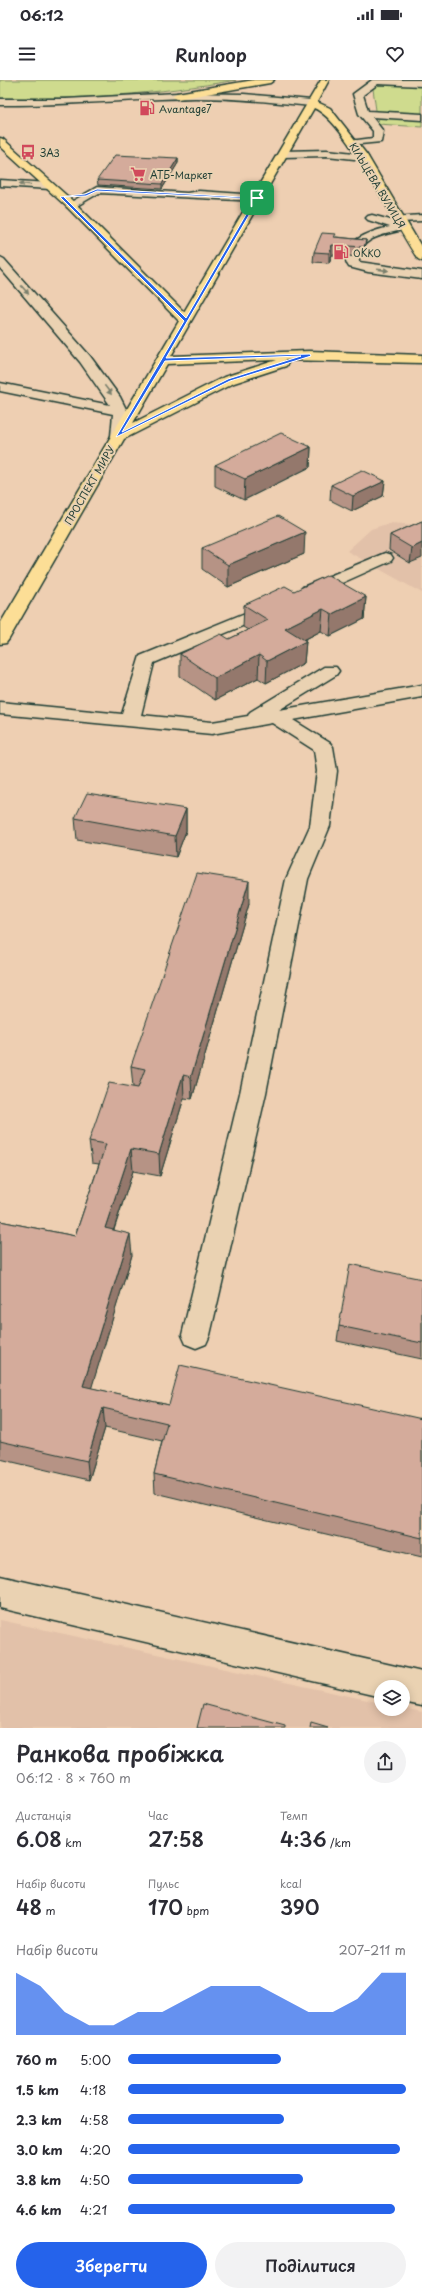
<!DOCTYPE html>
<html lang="uk">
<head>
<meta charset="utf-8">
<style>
  body { margin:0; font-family:"Playpen Sans",sans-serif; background:#f2f2f3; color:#2b2b33; height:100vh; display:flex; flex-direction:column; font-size:15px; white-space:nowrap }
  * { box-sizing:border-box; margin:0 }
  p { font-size:13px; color:#7c7c81 }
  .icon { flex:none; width:22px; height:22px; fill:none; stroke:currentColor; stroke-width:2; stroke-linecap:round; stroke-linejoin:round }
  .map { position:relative; height:1648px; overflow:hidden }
  .details { display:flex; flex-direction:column; background:#fff; flex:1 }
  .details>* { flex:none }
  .tools { position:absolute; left:374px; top:1600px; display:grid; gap:8px }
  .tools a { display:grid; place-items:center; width:36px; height:36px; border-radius:50%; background:#fff; box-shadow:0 2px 10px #0003; font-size:20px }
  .pin { position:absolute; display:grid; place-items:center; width:34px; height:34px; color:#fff; margin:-17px; border-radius:8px; box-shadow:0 2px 6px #0006 }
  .round { display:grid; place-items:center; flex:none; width:42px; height:42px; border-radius:21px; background:#f2f2f3 }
  .overview { display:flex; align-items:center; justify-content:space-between; height:68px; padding:0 16px }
  h1 { font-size:22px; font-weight:600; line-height:30px }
  .stats { display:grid; grid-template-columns:repeat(3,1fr); gap:6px; height:68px; padding:4px 16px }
  .stats div { display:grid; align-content:center }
  .stats b { font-size:20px; font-weight:600 }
  .stats small { font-size:11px; font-weight:400 }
  .stats p { font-size:11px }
  .chart { height:112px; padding:8px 16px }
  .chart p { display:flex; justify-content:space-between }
  .chart svg { width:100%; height:72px; margin-top:4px; fill:#2563eb; opacity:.7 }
  .primary-button { display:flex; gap:8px; margin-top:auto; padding:8px 16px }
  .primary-button a { flex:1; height:46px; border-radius:24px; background:#2563eb; color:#fff; font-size:16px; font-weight:600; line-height:46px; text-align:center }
  .primary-button a+a { background:#f2f2f3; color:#2b2b33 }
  ul { padding:0 16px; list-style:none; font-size:13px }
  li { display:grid; grid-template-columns:64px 48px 1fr; align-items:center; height:30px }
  li i { height:10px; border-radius:5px; background:#2563eb }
  .status { display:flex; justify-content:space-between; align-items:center; height:28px; padding:0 20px; background:#fff; direction:ltr }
  .status svg { height:11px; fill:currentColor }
  header { display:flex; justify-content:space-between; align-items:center; height:52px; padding:0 16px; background:#fff; font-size:18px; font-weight:600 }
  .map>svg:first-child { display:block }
  .built { fill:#e2c1a9 }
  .green { fill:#cfdb8e; stroke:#778c61 }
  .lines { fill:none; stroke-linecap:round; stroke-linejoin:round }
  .minor-casing { stroke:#1f3d34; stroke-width:3 }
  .major-casing { stroke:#1f3d34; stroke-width:3 }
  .minor { fill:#ead2b2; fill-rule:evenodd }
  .major { fill:#fcde96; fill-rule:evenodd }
  .wall { fill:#b69385; stroke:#1f3d34 }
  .shaded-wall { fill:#94786c; stroke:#1f3d34 }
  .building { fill:#d4ab9b; stroke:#1f3d34 }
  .oneway { fill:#7a806d }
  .route { fill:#2563eb; stroke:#fff; fill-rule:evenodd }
  .labels { text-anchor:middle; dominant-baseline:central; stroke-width:4; stroke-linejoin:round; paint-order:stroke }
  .far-poi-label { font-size:10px; fill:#1f3d34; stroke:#ead2b2; text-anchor:start }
  .far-street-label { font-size:10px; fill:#1f3d34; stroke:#ead2b2 }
</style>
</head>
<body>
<div class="status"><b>06:12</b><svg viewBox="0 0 49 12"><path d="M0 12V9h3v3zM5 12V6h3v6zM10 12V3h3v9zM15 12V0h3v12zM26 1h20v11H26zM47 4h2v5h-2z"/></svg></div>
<header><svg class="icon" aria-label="menu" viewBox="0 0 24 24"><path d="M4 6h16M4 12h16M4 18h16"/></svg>Runloop<svg class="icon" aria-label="heart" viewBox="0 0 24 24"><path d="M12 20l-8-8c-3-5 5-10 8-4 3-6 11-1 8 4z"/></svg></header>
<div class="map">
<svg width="422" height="1648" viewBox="0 0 422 1648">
  <rect width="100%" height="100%" fill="#eecfb2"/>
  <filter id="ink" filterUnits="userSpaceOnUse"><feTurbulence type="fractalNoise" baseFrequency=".025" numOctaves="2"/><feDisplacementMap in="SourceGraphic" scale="8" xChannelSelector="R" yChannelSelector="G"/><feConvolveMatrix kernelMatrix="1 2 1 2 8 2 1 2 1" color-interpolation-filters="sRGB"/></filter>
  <g filter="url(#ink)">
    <path class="built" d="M389,443L422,445V513L347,471L371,449Z
      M0,1540L381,1623V1629L403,1628L422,1632V1648H0Z"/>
    <path class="green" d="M0,0H236C157,14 79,20 0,18Z
      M374,0H422V47L378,44L372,2Z"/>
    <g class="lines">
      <g class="minor-casing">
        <path id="minor" d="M372,0H422V6L378,4L363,15L368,31L422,34V40L372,37L383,51L381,62L350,65V61L373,58V51L359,34L353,14Z
          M177,13L244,14L311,20L316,23L311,26C273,22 234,18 195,18C130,19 65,26 0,25V19H66Z
          M327,70L363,74L368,77L363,80L327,76L283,77L278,74L283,71Z
          M0,100L50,103L55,106L50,109L0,106Z
          M97,107L187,113L199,111L257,115L262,118L257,121L99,113L75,127H67L66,125Z
          M372,135L394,141V137L422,135V141L399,142L409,147L407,149C388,154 357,156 359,182L422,191V199L368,192L349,187C333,163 374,150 390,147L368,140L366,138L368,136Z
          M0,177L4,179L90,276L120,317L127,331L125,356L123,359H113L111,356L113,334L0,311V303L110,325L80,282L0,188Z
          M385,473L391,475L393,478L391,481L315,515H303L300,511L303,507Z
          M272,522L278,523L281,527L278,531L154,583L141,635L212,642L248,636L250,632L324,587H336L339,591L336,595L279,630L422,605V617L293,640L330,663L333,667L337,691L330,746L308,799L266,1013L210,1255L206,1264L196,1268L186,1264L182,1255L240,1013L286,799L310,746L317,691L314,670L272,643L212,654L0,634V622L122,634L140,576Z
          M0,1496L422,1592V1626L403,1622V1607H381V1617L0,1528Z"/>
      </g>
      <g class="major-casing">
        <path id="major" d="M254,0H274L270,3L177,19L172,16L177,13Z
          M321,0H329L317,22L330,28L367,75L422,168V181L418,179C394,145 347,42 314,28L171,276L309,271L422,275V283L284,280L288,283L286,286L234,303L124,359L9,559L6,563L0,564V544L179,241L67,127L0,66V58L3,59L75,123L184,232ZM277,280L224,297L133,343L167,284Z"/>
      </g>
      <use href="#minor" class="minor"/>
      <use href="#major" class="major"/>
    </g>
    <path class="wall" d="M178,78V83L162,109L98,105L97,100Z
      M336,157L366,160L365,169L363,177L332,175L329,183L313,182L314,172Z
      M311,367L310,387L244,420L215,406V385Z
      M385,401L383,416L352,431L330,420L331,405Z
      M422,441L410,483L389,470L390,455Z
      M202,468L304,474L228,507L202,489Z
      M294,511L366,517L364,539L330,556L321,551L304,560L306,561L304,583L266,603L258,598L215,620L180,596V574L229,559L248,550L243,547L244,525Z
      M186,729V751L176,777L77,760L75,738Z
      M249,824L192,1019L184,1018L160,1096L133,1091L114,1150L132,1175L91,1308L169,1325L422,1339V1477L155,1413L154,1394L162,1361L105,1348L89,1400L0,1379V1141L75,1156L99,1084L92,1083L89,1061L133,1007L131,986Z
      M422,1199V1279L337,1261L339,1246Z"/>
    <path class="shaded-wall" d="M178,78V83L162,109V104Z
      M366,160L365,169L363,177L364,167Z
      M332,165V175L329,183V173Z
      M311,367L310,387L244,420L245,399Z
      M385,401L383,416L352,431L353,416Z
      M305,452L304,474L228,507V485Z
      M422,463V478L410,483L412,468Z
      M366,517L364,539L330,556L332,534Z
      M323,529L321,551L284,570L285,548Z
      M306,561L304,583L266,603L267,581Z
      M259,575L258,598L215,620V598Z
      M186,729V751L176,777L175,756Z
      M249,801V824L192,1019L191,997Z
      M183,995L184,1018L160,1096L159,1074Z
      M131,1069L133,1091L107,1170L105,1148Z
      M130,1154L132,1175L86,1326L83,1306Z
      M103,1328L105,1348L89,1400L87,1381Z"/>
    <path class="building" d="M115,75L178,78L162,104L97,100Z
      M322,153L336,154L334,157L366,160L364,167L332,165L329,173L314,172Z
      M281,353L311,367L245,399L215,385Z
      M362,390L385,401L353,416L331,405Z
      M278,436L305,452L228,485L202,468Z
      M422,441V463L412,468L390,455Z
      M328,495L366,517L332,534L323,529L285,548L306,561L267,581L259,575L215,598L180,574L221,554L229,559L268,540L244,525L285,506L294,511Z
      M87,713L186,729L175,756L75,738Z
      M197,793L249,801L191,997L183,995L159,1074L131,1069L105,1148L130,1154L83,1306L169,1325L180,1285L422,1339V1458L154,1394L167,1343L103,1328L87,1381L0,1361V1141L75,1156L106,1064L89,1061L109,1003L138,1008L145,989L131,986Z
      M350,1184L422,1199V1263L339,1246Z
      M203,1624L285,1646V1648H197Z
      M311,1643L328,1648H310Z"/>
    <defs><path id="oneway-solid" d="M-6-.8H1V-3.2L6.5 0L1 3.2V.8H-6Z"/></defs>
    <g class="oneway">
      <use href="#oneway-solid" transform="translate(25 104) rotate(-174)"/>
      <use href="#oneway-solid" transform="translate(383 190) rotate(7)"/>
      <use href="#oneway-solid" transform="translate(25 210) rotate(49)"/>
      <use href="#oneway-solid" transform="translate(108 310) rotate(53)"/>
    </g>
  </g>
  <path class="route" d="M97,109L259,118L166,278L310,274L311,276L230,301L116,357L184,241L60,117L85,114ZM97,111L255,119L186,238L64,117L86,116ZM301,276L228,299L122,352L165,281Z"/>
  <defs>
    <g id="fuel-bare" transform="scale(1.2)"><path d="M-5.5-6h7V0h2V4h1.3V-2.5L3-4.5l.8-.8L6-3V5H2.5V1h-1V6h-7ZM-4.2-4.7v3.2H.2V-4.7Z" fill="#d1495b" stroke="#ead2b2" stroke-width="2.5" paint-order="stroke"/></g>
    <g id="bus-bare" transform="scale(1.2)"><path d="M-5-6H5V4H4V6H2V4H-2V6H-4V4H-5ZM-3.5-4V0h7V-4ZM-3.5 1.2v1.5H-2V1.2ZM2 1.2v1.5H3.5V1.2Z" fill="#d1495b" stroke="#ead2b2" stroke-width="2.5" paint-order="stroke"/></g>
    <g id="supermarket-bare" transform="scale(1.2)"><path d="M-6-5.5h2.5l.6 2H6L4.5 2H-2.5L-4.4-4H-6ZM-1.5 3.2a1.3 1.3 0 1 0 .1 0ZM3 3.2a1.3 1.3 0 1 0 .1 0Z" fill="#d1495b" stroke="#ead2b2" stroke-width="2.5" paint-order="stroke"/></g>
  </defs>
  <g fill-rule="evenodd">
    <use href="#fuel-bare" x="147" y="28"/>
    <use href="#bus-bare" x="28" y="72"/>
    <use href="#supermarket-bare" x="138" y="94"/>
    <use href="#fuel-bare" x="341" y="172"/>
  </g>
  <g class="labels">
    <g class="far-poi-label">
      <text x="159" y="28">Avantage7</text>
      <text x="40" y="72">ЗАЗ</text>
      <text x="150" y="94">АТБ-Маркет</text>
      <text x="353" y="172">ОККО</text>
    </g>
    <g class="far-street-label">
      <text transform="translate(378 105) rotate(59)">КІЛЬЦЕВА ВУЛИЦЯ</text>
      <text transform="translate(89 405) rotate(-60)">ПРОСПЕКТ МИРУ</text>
    </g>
  </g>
</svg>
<div class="tools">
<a><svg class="icon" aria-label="layers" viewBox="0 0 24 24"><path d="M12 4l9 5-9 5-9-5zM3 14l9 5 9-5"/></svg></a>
</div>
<div class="pin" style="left:257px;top:118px;background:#1e9e55"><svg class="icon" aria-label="arrive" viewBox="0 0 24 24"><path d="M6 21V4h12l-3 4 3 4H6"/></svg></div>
</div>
<section class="details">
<div class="overview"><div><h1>Ранкова пробіжка</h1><p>06:12 · 8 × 760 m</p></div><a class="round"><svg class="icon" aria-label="share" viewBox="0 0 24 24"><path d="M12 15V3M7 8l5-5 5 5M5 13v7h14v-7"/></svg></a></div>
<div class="stats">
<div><p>Дистанція</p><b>6.08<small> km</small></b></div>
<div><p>Час</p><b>27:58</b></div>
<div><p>Темп</p><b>4:36<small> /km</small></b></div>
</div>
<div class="stats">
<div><p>Набір висоти</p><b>48<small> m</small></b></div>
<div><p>Пульс</p><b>170<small> bpm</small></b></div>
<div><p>kcal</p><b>390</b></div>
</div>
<div class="chart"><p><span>Набір висоти</span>207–211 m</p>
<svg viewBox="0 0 160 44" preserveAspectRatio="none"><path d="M0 44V6L10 14L20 30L30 38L40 38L50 30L60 30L70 22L80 14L90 14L100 14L110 22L120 30L130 30L140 22L150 6L160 6V44z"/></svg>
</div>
<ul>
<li><b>760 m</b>5:00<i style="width:55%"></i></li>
<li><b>1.5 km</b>4:18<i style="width:100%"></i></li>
<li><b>2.3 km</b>4:58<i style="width:56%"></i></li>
<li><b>3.0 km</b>4:20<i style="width:98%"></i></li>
<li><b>3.8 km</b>4:50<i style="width:63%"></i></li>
<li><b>4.6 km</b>4:21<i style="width:96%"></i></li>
</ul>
<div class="primary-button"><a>Зберегти</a><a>Поділитися</a></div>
</section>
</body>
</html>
